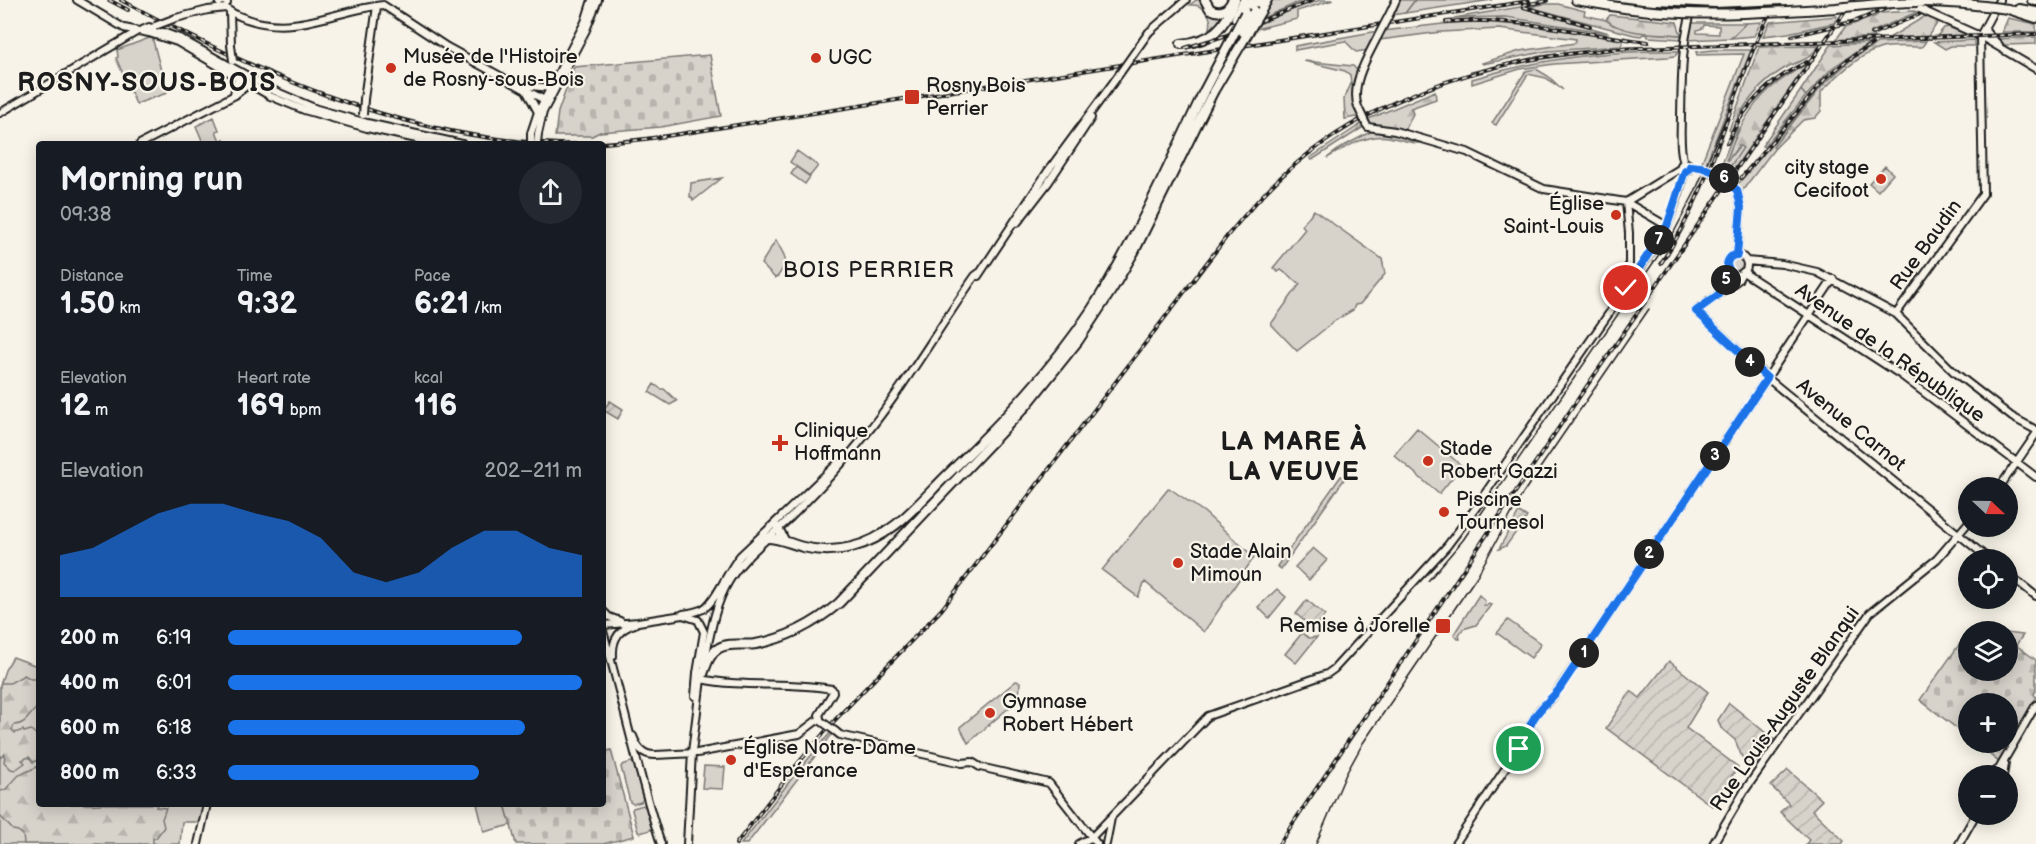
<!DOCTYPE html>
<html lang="en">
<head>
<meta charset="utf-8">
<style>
  body { margin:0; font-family:"Balsamiq Sans",sans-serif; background:#242831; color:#f1f3f6; height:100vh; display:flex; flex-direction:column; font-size:22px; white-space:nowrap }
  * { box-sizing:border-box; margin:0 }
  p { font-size:20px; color:#9ea1a6 }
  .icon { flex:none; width:33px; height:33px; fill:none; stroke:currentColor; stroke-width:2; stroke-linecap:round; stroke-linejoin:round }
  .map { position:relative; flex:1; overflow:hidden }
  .drawer { position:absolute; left:36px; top:141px; width:570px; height:666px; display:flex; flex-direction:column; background:#171b24; border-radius:6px; box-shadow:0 3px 15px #0003 }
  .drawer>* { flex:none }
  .needle { width:39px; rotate:112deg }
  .controls { position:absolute; left:1958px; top:477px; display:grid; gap:12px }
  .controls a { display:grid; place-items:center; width:60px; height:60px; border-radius:50%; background:#171b24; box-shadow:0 3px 15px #0003; font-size:30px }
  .pin { position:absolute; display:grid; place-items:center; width:51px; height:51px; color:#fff; margin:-26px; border:3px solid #fff; border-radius:50%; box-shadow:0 2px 6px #0007 }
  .km { position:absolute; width:30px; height:30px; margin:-15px; border-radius:50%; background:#222; color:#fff; font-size:16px; line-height:30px; text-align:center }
  .round { display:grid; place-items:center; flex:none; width:63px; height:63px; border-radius:32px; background:#242831 }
  .head { display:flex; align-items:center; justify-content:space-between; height:102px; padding:0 24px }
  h1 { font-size:33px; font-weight:800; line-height:45px }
  .metrics { display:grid; grid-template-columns:repeat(3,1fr); gap:9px; height:102px; padding:6px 24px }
  .metrics div { display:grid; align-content:center }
  .metrics b { font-size:30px; font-weight:800 }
  .metrics small { font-size:16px; font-weight:400 }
  .metrics p { font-size:16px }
  .chart { height:168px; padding:12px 24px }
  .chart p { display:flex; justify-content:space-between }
  .chart svg { width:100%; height:108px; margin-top:6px; fill:#1a73e8; opacity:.7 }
  ul { padding:0 24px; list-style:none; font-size:20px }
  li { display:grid; grid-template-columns:96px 72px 1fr; align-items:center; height:45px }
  li i { height:15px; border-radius:8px; background:#1a73e8 }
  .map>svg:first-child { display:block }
  .green { fill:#d7d3cb; stroke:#7a7874; stroke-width:1.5; fill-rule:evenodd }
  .forest { fill:url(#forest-firs); stroke:#7a7874; stroke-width:1.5 }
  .cemetery { fill:url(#cemetery-stones); stroke:#7a7874; stroke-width:1.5 }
  .garden { fill:url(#garden-furrows); stroke:#7a7874; stroke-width:1.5 }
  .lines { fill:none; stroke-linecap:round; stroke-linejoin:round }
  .secondary-casing { stroke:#1c1c1c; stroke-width:10 }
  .primary-casing { stroke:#1c1c1c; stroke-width:10 }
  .highway-casing { stroke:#1c1c1c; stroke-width:12 }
  .secondary { stroke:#f7f3e8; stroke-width:6 }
  .primary { stroke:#f7f3e8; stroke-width:6 }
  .highway { stroke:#f7f3e8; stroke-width:8 }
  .tram { stroke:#1c1c1c; stroke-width:1.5 }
  .rail-casing { stroke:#1c1c1c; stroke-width:4 }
  .rail { stroke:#f7f3e8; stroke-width:1.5; stroke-dasharray:4.5; stroke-linecap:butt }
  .secondary-bridge-casing { stroke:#1c1c1c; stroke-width:10; stroke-linecap:butt }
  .primary-bridge-casing { stroke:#1c1c1c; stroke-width:10; stroke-linecap:butt }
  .highway-bridge-casing { stroke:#1c1c1c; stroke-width:12; stroke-linecap:butt }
  .secondary-bridge { stroke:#f7f3e8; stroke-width:6 }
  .primary-bridge { stroke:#f7f3e8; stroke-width:6 }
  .highway-bridge { stroke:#f7f3e8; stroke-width:8 }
  .route-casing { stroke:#fff; stroke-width:12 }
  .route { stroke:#1a73e8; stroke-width:8 }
  .poi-dot { fill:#c8321e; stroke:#f7f3e8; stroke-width:2 }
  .labels { text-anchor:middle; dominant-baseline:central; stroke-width:4.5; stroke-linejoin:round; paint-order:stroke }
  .poi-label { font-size:20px; fill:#1c1c1c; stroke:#f7f3e8; text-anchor:start }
  .street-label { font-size:20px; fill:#1c1c1c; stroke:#f7f3e8 }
  .quarter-label { font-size:22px; letter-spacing:1.5px; fill:#1c1c1c; stroke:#f7f3e8 }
  .district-label { font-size:26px; font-weight:bold; letter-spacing:1.5px; fill:#1c1c1c; stroke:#f7f3e8 }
</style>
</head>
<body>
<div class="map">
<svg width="2036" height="844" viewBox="0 0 2036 844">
  <defs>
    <pattern id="forest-firs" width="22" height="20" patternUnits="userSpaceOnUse" patternTransform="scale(1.5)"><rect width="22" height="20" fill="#d7d3cb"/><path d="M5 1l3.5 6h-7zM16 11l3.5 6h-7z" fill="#b8b5ae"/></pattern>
    <pattern id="cemetery-stones" width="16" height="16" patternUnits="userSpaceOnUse" patternTransform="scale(1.5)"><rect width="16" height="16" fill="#d7d3cb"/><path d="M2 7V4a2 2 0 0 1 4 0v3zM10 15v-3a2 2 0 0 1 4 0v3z" fill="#b8b5ae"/></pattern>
    <pattern id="garden-furrows" width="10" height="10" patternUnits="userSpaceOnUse" patternTransform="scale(1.5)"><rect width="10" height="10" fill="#d7d3cb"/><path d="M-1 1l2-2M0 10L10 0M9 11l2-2" fill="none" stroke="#b8b5ae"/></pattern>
  </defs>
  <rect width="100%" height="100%" fill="#f7f3e8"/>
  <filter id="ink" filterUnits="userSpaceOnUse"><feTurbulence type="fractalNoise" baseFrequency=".0167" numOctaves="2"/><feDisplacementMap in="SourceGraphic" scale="12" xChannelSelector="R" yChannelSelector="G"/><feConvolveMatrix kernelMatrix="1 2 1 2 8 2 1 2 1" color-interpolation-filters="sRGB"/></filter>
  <g filter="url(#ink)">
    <path class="green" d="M1196,0H1203L1229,11L1226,18L1208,35C1215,20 1207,4 1190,5Z
      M1320,0H1333L1297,11V19L1256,29L1259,24L1291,10Z
      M1415,0H1492L1405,13Z
      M1543,4H1558L1585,11L1584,15L1606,20L1613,25L1647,33L1681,35V39L1648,37V35L1643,34L1641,36L1634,35L1529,7Z
      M1520,7L1609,33L1505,17L1454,18Z
      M1481,22L1546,27L1621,40L1623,42L1621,46L1548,51L1483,64L1482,63L1520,51L1575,43L1576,39L1499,29L1441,32L1379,40L1383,31L1451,23Z
      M1692,23H1746L1731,38L1687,40ZM1704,25L1719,26V34L1697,33V30L1703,28Z
      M1378,31L1368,50L1356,52L1345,41L1295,50V46Z
      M152,37L167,93L136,104L116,58L118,57L117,50Z
      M1713,50H1751L1705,166L1701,164L1744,54L1697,55L1696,52Z
      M1602,51L1527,61L1472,74L1471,72L1540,56Z
      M1679,51L1675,56L1668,57L1554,64L1520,69L1472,84V79C1538,59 1610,50 1679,51Z
      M1304,61L1353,66L1358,71L1355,86L1351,84L1350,75L1345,71Z
      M1823,85L1774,146L1775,148L1742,191L1737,185Z
      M1801,90L1806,96L1764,147L1762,146Z
      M214,117L219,130L216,131L220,141L224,139V144H201L199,142L202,140L196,126Z
      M1739,126L1727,159L1728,160L1740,145L1743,149L1726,173L1729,176L1728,178L1719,171L1733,135Z
      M797,151L818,166L810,176L790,162Z
      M1885,166L1893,174L1878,191L1869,183Z
      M796,167L810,177L805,184L791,174Z
      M722,178L693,201L692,197H690L691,183Z
      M1314,210L1382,259L1385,274L1360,304L1355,305L1353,310L1336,320L1297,351L1271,324L1300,284L1281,270L1278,272L1273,268L1305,229L1302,225Z
      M776,240L784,255L786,264L778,276L775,278L761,264Z
      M1729 264a7 7 0 1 1 14 0a7 7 0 1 1-14 0Z
      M654,384L661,389H664L677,401L670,405L649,392Z
      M1417,428L1462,466L1439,494L1394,455Z
      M1169,488L1204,512L1254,557L1204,632L1145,582L1138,597L1102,570Z
      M1313,548L1327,560L1309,580L1295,567Z
      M1277,589L1286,597L1269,618L1258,607Z
      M1479,595L1485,601L1484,605L1486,606L1488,604L1491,605L1476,625L1463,629L1459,635L1460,639H1458L1454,634Z
      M1508,620L1541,644L1531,658L1497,633Z
      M1302,633L1309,638L1317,637L1296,663L1285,654Z
      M13,657L37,666L39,662V804H204L200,822H182L180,844H0V685L5,670Z
      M1016,681L1020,682L1019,699L968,743L960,727Z
      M831,732L833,733L747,844H741L793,777Z
      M631,762L634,764L643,799L641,802L633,804L630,802L621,767L622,765Z
      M704,766L725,767L723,789L702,788Z
      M477,804H505L511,825L484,832Z
      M643,805L646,808L652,828L650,830L640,833L638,832L632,810L633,808Z"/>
    <path class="forest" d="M1272,0H1304L1258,20Z
      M1399,0H1415L1405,13L1391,15Z
      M1914,11L1917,12L1871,32L1874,37L1836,40L1845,27L1874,17L1880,13Z
      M1610,15L1677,22L1681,35C1658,33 1625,35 1606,20Z
      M1927,15L1939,21L1928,36L1889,38Z
      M1837,16L1834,23L1788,33L1763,36L1770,22Z
      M2008,18L2036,24V32H2002Z
      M1761,22L1754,36L1731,38L1746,23Z
      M1948,27L1968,35L1937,36L1944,28Z
      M2036,37V44L2005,45L1998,39Z
      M1974,40V46H1951L1945,49L1934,42Z
      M1926,41L1922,47C1909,47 1891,45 1879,49C1857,56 1837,76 1821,92V111L1815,118L1803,120L1775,148L1773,147L1823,85L1851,60L1877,43Z
      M1869,43L1832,68L1806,96L1801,90L1831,45Z
      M1819,46C1807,62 1802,59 1785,68C1760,83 1743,105 1731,131L1729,130L1759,47Z
      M1807,64L1729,176L1726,173L1743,148L1739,145L1728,160L1727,159C1744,112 1762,88 1807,64Z
      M1536,69L1548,76L1563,90L1546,78L1528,74L1496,125L1492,123L1526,71Z
      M1351,84L1355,86L1353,102L1361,116L1345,119L1344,99Z
      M1435,91L1436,99L1411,108L1413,114L1404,130C1392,128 1375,128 1366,120Z
      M1364,122L1362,128L1312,160L1310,158Z
      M1372,131L1393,132L1421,143C1413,144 1399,139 1389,137C1366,134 1346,147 1327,158L1342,147Z
      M24,675L31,679H39V706C29,713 27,725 14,725L12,730L15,733L23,730L24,732L31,730L38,736L39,760L33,762L29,757L22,760L25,763L15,770L11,769L4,762L5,754L0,758V685L1,683H10Z
      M39,766V804H157L156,807L166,808L162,819L164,827L156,838H153V843L157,844H24L23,835L18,831L13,830L0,816V791L5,790L19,775Z"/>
    <path class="cemetery" d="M710,55L721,116L661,127L600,132L592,136H555L558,112L574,67Z
      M1968,632V670H2007V633L2023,635L2016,645L2036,660V691L2034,694L2036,698L1999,762L1975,743L2007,742V704H1968V737L1920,700Z
      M611,750L634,836L603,844H516L505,804H603V752Z"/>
    <path class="garden" d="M610,401L623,409L618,419L603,410Z
      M1341,476L1345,478L1281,569L1277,566Z
      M1519,512L1527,517L1506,546L1499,549Z
      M1307,600L1325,615L1314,629L1296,614Z
      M1669,661L1708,692L1686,728L1738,767L1712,806L1606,728L1631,691L1640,698Z
      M1729,703L1777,742L1758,769L1742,757L1735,740L1721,728L1718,720Z
      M1788,770L1822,800L1812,810L1844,841L1842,844H1806L1809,840L1780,812L1789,804L1771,786Z"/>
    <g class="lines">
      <g class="secondary-casing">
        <path id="secondary" d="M219,3L223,0L227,3
          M383,5L447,47L548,102
          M226,8C232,14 239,16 247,19C295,36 336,10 383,5
          M230,12L231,45
          M1390,13L1396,0
          M176,18L208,10L226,8
          M1985,27L1986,32L1999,45
          M1149,32L1186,0
          M520,85L551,88L553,91
          M527,92L538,112
          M364,99L377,6
          M1358,107C1350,85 1368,56 1378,36
          M0,113L138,31
          M1366,124L1368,127L1395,131L1467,152L1544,189L1626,202L1667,226
          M140,144L235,95
          M1680.5 167a4.5 4.5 0 1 1 9 0a4.5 4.5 0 1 1-9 0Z
          M1684,163C1679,148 1681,131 1681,116C1682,74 1681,40 1695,0
          M1737,190L1741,207L1737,255
          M1626,202L1629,233V275L1632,279
          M1626,202L1681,168
          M1017,223L1048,183L1091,118
          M1727 265a10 10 0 1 1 20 0a10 10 0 1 1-20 0Z
          M1746,261L1782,264L1817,272L1896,314L1954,372L2012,417L2036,430
          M1743,272L1901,375L2036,477
          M1742,273L1738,280L1696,311L1771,381L1990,560
          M978,276L1048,171L1115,80
          M1719,292L1731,273
          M1896,314L1983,194L1980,36L1999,0
          M1999,488L2036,434
          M1484,495L1665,232L1679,193L1685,171
          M2007,573L2036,596
          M683,614C690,613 697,612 703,609C716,602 728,570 740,556L838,463
          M704,664C710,636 714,606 729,581C744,556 768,539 789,519C815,493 841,466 863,438C905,386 938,329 975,276L979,273
          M835,731L840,735L962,763L972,762L980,767L1049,783L1097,844
          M633,736C637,747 642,755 655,755L697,753L799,734L816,721H821L819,715L833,692L832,689C789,681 744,688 701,679L697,673L704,632L698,620L683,615
          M1993,776L1994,772L1999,769L2036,705
          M2003,776L2005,764
          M198,844L207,804
          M1079,844L1092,837L1208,716L1327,674L1334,669L1447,546L1487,493
          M1106,844L1111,818
          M1455,844L1525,739L1532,721L1540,709L1553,697L1586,649L1833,279
          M1713,844L1745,790L1870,613L1937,559L1968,523
          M1959,844L1976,814"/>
      </g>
      <g class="primary-casing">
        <path id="primary" d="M77,0L124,28L149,33L177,42L270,96L304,110L367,128L439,144
          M1933,15L1980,36L2036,69
          M142,30L149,27L179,38L275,91L317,109L367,123L462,144
          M234,94L238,77
          M235,95L249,84
          M531,133L538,112L585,22L592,0
          M538,134L543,112L586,30L598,0
          M603,611L609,617L620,621
          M603,625L638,622L683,615
          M603,631C623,702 638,774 661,844
          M613,656C612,639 619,629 635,624
          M695,696L697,673
          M687,844L692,752L701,679"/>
      </g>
      <g class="highway-casing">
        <path id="highway" d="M1205,0L1210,9C1220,14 1227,11 1232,1
          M1576,0L1600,4
          M2032,0L2036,1
          M1262,9L1267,0
          M2008,9L2036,18
          M2019,9L2036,12
          M1254,11L1260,0
          M1245,13L1252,0
          M1236,18L1244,0
          M1181,44C1212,41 1225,28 1235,0
          M778,528L784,540
          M767,538C780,538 791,544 803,547C818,551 836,551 852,547C891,538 918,504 945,477C998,426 1051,372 1092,309C1136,240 1169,164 1204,91
          M701,679C706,668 708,654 719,648C729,642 745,646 756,644C788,638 814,624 839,603L1026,406L1078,341L1113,288L1134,252L1213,92"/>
      </g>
      <use href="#secondary" class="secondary"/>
      <use href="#primary" class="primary"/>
      <use href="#highway" class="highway"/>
      <path class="tram" d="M1428,581L1463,540L1673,234L1695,192L1741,81
        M1316,844L1346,774L1363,743L1477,576L1523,493L1649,309"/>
      <g class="rail-casing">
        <path id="rail" d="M109,0L128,10
          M121,0C257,73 403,139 559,144C598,145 635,141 673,135L1529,1
          M1523,5L1547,1
          M1524,7L1590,26
          M1446,22C1515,16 1580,34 1648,42
          M1872,34L1918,15L1943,0
          M1792,36L1856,21L1907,0
          M1185,48L1224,36L1313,0
          M1727,143C1743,106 1770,79 1807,62
          M1741,178L1825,79L1846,61L1872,44
          M1661,263C1716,183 1731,85 1776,0
          M736,844L795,767L835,720L942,609L1228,235C1249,210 1271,184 1297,163C1366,105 1457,72 1546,57C1568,53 1591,52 1613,49L2036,34
          M1279,844L1580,396L1853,0"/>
      </g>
      <use href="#rail" class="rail"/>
      <g class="secondary-bridge-casing">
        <path id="secondary-bridge" d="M155,26L176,18
          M1378,36L1390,13
          M231,45L233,61
          M1115,80L1149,32
          M1358,107L1366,124
          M363,115L364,99
          M1701,167L1722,177L1737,190
          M821,721L835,731"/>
      </g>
      <g class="primary-bridge-casing">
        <path id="primary-bridge" d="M1920,9L1933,15
          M531,144V133
          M537,144L538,134"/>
      </g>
      <g class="highway-bridge-casing">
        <path id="highway-bridge" d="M1656,0L1715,3L1782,0
          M1600,4C1679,19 1757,13 1836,8C1865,5 1894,2 1922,2C1951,2 1980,5 2008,9
          M1243,32L1254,11
          M1204,91L1245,13
          M1213,92L1262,9"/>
      </g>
      <use href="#secondary-bridge" class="secondary-bridge"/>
      <use href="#primary-bridge" class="primary-bridge"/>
      <use href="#highway-bridge" class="highway-bridge"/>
    </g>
  </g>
  <g class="lines" filter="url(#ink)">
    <g class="route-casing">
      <path id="route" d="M1519,749C1526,739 1528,728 1534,718C1541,706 1552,699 1560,688L1767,378L1696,311L1718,295L1731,273L1727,266C1727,259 1731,255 1737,255L1741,207L1737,190L1714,172L1701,167L1690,166L1689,169L1685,171L1667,226L1626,288"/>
    </g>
    <use href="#route" class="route"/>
  </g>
  <g class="poi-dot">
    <circle cx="816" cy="58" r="6"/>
    <circle cx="391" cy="68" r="6"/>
    <rect x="904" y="89" width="16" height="16" rx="3"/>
    <circle cx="1881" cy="179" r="6"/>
    <circle cx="1616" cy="215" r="6"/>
    <path d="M777 434h6v6h6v6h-6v6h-6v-6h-6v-6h6z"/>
    <circle cx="1428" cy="461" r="6"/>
    <circle cx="1444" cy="512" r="6"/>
    <circle cx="1178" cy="563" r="6"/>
    <rect x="1435" y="618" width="16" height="16" rx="3"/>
    <circle cx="990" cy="713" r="6"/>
    <circle cx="731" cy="760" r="6"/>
  </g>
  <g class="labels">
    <g class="poi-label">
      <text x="403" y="57">Musée de l'Histoire<tspan x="403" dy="23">de Rosny-sous-Bois</tspan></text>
      <text x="828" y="58">UGC</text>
      <text x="926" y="86">Rosny Bois<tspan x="926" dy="23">Perrier</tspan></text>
      <text x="1869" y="168" text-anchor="end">city stage<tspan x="1869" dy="23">Cecifoot</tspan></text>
      <text x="1604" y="204" text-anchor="end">Église<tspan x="1604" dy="23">Saint-Louis</tspan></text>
      <text x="794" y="431">Clinique<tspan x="794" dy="23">Hoffmann</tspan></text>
      <text x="1440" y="449">Stade<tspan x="1440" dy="23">Robert Gazzi</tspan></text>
      <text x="1456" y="500">Piscine<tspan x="1456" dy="23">Tournesol</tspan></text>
      <text x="1190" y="552">Stade Alain<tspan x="1190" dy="23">Mimoun</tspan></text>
      <text x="1430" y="626" text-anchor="end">Remise à Jorelle</text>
      <text x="1002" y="702">Gymnase<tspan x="1002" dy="23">Robert Hébert</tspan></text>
      <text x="743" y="748">Église Notre-Dame<tspan x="743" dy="23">d'Espérance</tspan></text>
    </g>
    <g class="street-label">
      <text transform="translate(1926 245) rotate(-54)">Rue Baudin</text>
      <text transform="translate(1890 353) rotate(35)">Avenue de la République</text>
      <text transform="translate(1851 425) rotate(39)">Avenue Carnot</text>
      <text transform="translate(1785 709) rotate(-55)">Rue Louis-Auguste Blanqui</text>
    </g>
    <g class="quarter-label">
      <text x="869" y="270">BOIS PERRIER</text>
    </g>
    <g class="district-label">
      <text x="147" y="83">ROSNY-SOUS-BOIS</text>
      <text x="1294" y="442">LA MARE À<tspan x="1294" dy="30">LA VEUVE</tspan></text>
    </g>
  </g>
</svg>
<div class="controls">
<a><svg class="needle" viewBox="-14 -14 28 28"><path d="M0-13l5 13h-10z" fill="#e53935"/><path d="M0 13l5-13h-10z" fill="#9ea1a6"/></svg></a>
<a><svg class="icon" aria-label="locate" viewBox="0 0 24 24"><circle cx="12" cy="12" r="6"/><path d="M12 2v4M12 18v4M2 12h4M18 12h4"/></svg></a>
<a><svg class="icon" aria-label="layers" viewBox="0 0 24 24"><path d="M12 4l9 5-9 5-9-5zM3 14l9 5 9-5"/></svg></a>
<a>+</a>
<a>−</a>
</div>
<div class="pin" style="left:1519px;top:749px;background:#1e9e55"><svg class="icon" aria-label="arrive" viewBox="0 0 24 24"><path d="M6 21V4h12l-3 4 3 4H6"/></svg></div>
<div class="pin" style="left:1626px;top:288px;background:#d93025"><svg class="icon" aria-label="check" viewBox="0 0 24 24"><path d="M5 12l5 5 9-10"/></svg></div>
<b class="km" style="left:1584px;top:653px">1</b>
<b class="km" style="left:1649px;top:554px">2</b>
<b class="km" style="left:1715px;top:456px">3</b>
<b class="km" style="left:1750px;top:362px">4</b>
<b class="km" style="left:1726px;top:280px">5</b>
<b class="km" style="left:1724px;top:178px">6</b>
<b class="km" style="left:1659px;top:240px">7</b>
<section class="drawer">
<div class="head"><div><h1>Morning run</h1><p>09:38</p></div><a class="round"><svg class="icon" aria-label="share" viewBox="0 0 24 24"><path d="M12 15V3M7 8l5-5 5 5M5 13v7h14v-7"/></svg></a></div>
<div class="metrics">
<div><p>Distance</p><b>1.50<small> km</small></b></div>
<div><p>Time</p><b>9:32</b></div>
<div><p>Pace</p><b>6:21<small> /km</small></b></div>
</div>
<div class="metrics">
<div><p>Elevation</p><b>12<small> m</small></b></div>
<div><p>Heart rate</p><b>169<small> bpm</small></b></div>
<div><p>kcal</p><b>116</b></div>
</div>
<div class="chart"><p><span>Elevation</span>202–211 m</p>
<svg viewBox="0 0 160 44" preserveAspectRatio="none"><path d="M0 44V27L10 24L20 17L30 10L40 6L50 6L60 10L70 13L80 20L90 34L100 38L110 34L120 24L130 17L140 17L150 24L160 27V44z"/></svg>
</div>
<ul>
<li><b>200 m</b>6:19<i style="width:83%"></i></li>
<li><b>400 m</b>6:01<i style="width:100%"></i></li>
<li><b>600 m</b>6:18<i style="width:84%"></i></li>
<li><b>800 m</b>6:33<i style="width:71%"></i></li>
</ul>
</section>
</div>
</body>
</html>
